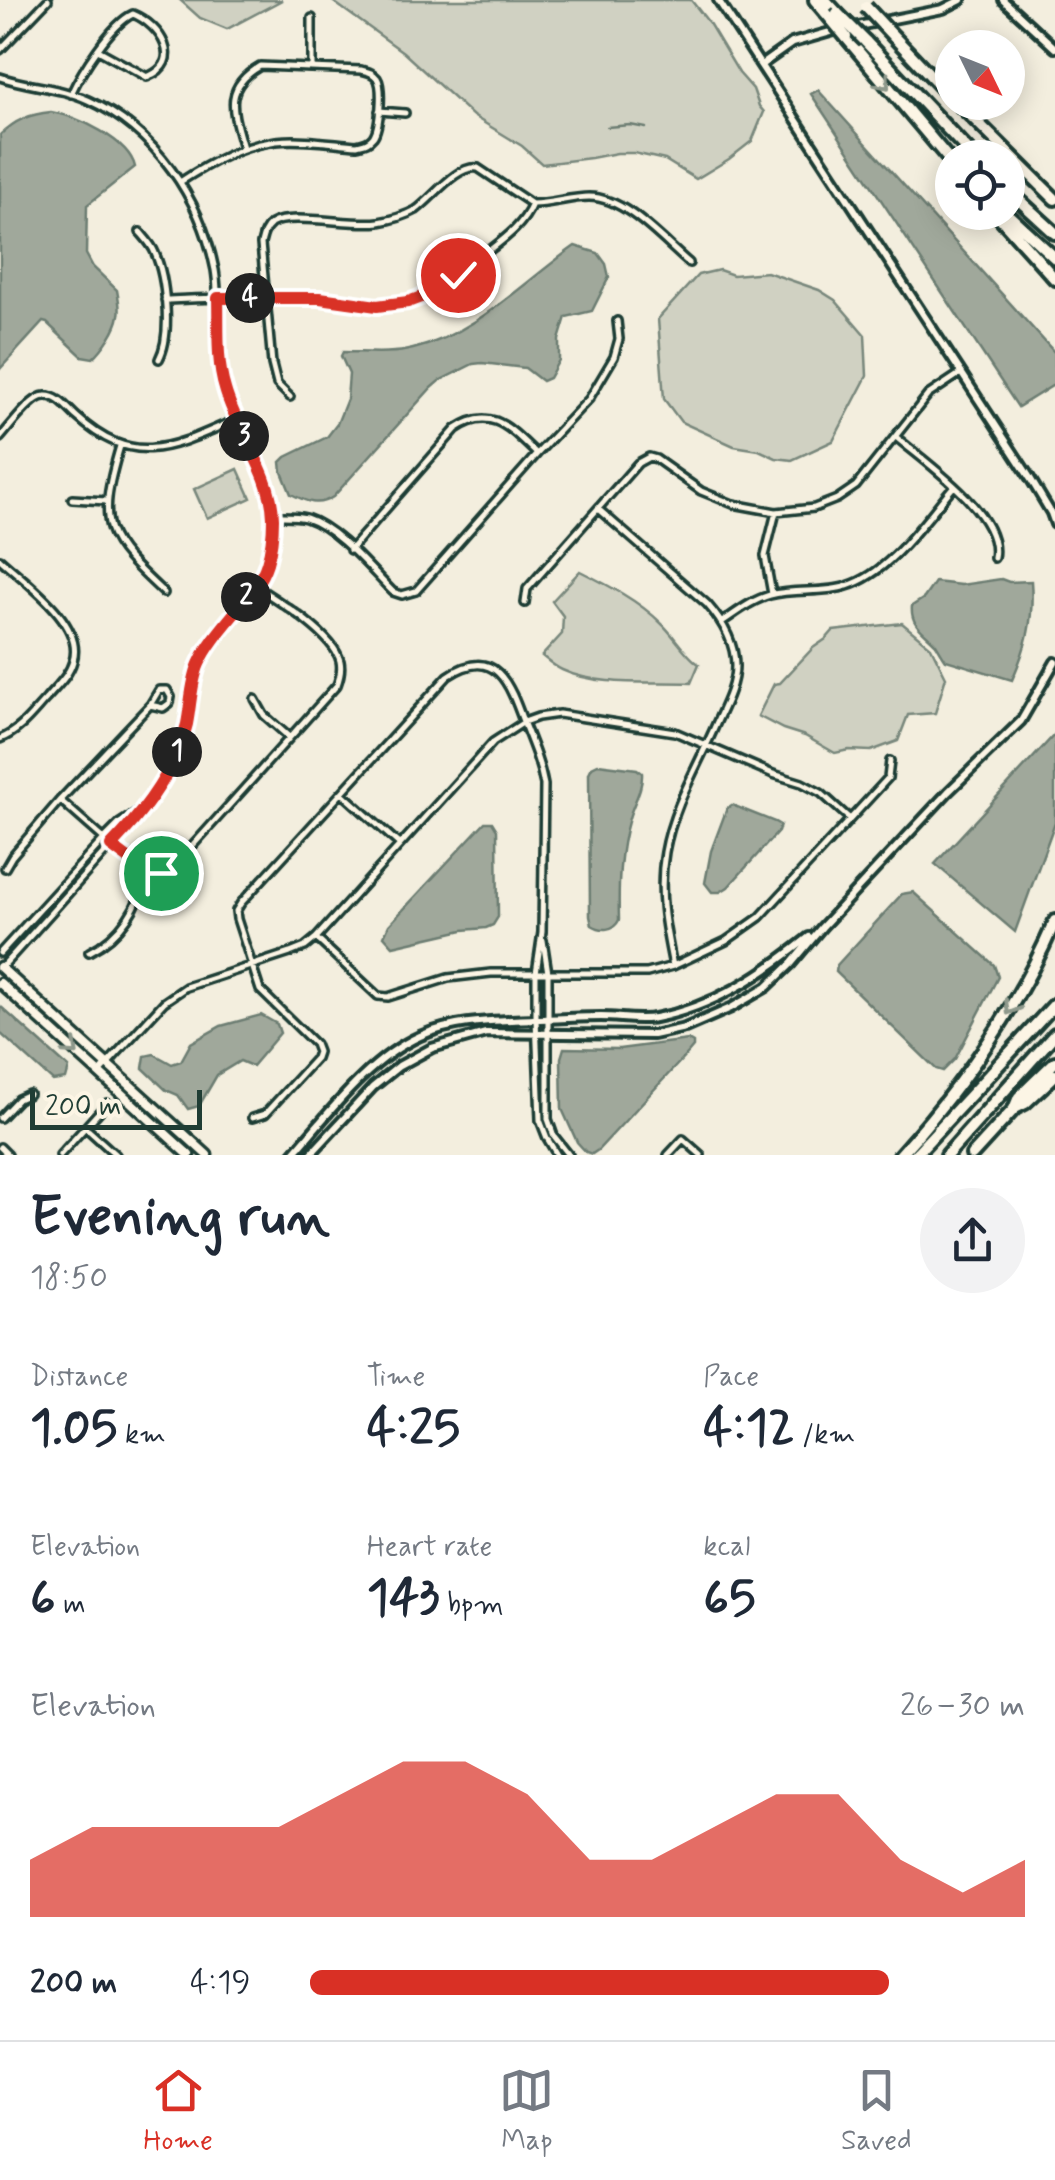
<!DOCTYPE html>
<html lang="en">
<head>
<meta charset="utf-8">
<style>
  body { margin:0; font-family:Mynerve,sans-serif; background:#f2f2f3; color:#1f2937; height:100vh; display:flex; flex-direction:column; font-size:38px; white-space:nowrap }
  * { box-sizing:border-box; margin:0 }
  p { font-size:32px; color:#747a83 }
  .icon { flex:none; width:55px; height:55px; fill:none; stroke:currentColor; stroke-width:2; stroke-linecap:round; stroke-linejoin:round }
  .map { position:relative; height:1155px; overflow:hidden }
  .panel { display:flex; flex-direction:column; background:#fff; flex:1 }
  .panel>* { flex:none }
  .needle { width:65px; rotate:133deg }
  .fabs { position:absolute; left:935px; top:30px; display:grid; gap:20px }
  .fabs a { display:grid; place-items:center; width:90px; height:90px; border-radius:50%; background:#fff; box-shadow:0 5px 25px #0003; font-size:50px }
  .scale { position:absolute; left:30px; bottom:25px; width:172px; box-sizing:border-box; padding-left:10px; border:5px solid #1f3d34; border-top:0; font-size:28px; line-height:35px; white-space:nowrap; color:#1f3d34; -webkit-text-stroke:8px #fcf5e5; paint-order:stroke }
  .pin { position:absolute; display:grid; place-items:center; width:85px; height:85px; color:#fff; margin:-42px; border:5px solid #fff; border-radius:50%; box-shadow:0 2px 10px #0007 }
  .km { position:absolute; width:50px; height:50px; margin:-25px; border-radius:50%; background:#222; color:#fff; font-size:28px; line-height:50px; text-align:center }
  .round { display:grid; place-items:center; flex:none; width:105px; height:105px; border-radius:52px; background:#f2f2f3 }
  .summary { display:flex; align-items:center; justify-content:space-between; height:170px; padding:0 30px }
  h1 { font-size:55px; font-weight:700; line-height:75px }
  .metrics { display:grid; grid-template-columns:repeat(3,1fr); gap:15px; height:170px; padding:10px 30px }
  .metrics div { display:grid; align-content:center }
  .metrics b { font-size:50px; font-weight:700 }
  .metrics small { font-size:28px; font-weight:400 }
  .metrics p { font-size:28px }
  .chart { height:280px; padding:20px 30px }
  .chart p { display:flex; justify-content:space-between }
  .chart svg { width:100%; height:180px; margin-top:10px; fill:#d93025; opacity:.7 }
  ul { padding:0 30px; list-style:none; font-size:32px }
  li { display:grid; grid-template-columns:160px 120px 1fr; align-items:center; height:75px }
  li i { height:25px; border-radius:12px; background:#d93025 }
  .tab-bar { display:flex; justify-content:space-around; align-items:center; height:140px; border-top:2px solid #e0e1e3; background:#fff; font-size:28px; color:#747a83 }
  .tab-bar a { display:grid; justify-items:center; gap:5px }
  .tab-bar .selected { color:#d93025 }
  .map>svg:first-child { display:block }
  .green { fill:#d0d1c2; stroke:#78877b; stroke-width:2.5 }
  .water { fill:#a0a89b; stroke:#6c7d72; stroke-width:2.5 }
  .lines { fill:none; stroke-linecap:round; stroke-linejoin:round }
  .stream { stroke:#6c7d72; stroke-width:2.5 }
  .minor-casing { stroke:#1f3d34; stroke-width:12 }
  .tertiary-casing { stroke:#1f3d34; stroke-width:14 }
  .secondary-casing { stroke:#1f3d34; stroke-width:15 }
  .motorway-casing { stroke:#1f3d34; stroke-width:18 }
  .minor { stroke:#fcf5e5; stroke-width:5 }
  .tertiary { stroke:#fcf5e5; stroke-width:6 }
  .secondary { stroke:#fcf5e5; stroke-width:8 }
  .motorway { stroke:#fcf5e5; stroke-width:10 }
  .motorway-bridge-casing { stroke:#1f3d34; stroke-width:18; stroke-linecap:butt }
  .motorway-bridge { stroke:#fcf5e5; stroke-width:10 }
  .oneway { stroke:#8e998c }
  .route-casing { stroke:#fff; stroke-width:20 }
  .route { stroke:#d93025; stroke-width:12 }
</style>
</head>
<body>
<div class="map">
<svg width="1055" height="1155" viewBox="0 0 1055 1155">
  <rect width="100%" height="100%" fill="#f3eede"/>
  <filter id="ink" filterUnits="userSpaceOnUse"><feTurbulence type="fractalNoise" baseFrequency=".01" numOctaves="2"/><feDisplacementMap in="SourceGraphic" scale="20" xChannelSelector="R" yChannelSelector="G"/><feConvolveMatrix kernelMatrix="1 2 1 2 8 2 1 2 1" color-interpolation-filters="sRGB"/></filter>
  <g filter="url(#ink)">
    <path class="green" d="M180,0H282L227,29L200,18Z
      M331,0H691L709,23L739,73L753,89L759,106L764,112L752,141L729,159L696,179L665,160L634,153H617L591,158L542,164L522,146L473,116L403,52Z
      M719,270L733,275L767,272L819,290L835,300L865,335L867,376L833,441L792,460L776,458L759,450L734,446L681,422L664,399L658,319L698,275Z
      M238,469L251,498L207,518L194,489Z
      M580,571C608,585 639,601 661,623C674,635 686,656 699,664L691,683C652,681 598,687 562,670C555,667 548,661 542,656L562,634L563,616L552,601Z
      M902,623L931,647L946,677L935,713L908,715L898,741L871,751L849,750L835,753L805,736L783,729L758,716L774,684L780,683L813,648L826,639L833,631Z"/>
    <path class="water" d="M818,90L1055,353V384L1018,407L811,94Z
      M51,112C77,116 129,140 135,167L87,205L86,254L93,267L117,290C118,297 121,308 119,315C117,329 103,349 93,358L82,356L47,323L43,322L0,369V135C15,120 30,114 51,112Z
      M575,246L598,253L606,264L609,277L592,311L566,317L559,340V360L549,378L542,381L525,368L482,363L473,364L439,381L431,388L333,497C318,507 307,502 291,494L282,472L281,462L286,457L327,437L337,424L347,399L349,374L341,356L343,352C365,352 391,355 413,349C477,333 522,283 575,246Z
      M1001,579L1009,582L1031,581C1034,619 1027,646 1012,680L946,660C944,658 938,647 936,644C924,631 910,625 912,606L924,598L935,582L961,585Z
      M1055,734V822L1015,932L935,864Z
      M598,764L637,769L642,773C643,789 633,803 629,818C619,852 618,885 619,920C614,931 601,931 592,925L590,916L589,773L592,767Z
      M732,805L775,822L780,825L778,832L728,887L720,892H712L705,883L711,851L727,808Z
      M485,822H492L497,830L498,917L493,925L486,928L463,930L393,946L384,936L389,925Z
      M913,892L994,965L998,977L955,1059L943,1071L936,1069L836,972L837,965L902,894Z
      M0,1006L69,1068L66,1079L53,1081L0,1033Z
      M261,1015L277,1024L280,1033L252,1066L240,1061L217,1075L199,1106L188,1109L178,1095L166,1090L143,1068L145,1056L154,1054L172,1064L181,1061L191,1043L221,1026Z
      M688,1040L693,1043V1047L688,1053L598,1150L592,1154L586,1152L577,1142L562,1109L561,1058L564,1048L619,1049Z"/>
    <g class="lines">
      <path class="stream" d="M607,127L630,125L646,128"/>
      <g class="minor-casing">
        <path id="minor" d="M0,50L48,0
          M312,68V18
          M0,77C29,87 60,87 88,100C155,130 201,199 215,270C220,300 216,331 219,361C222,381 227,401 235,419C249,451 272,482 273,518C274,580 240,596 210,642C187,679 191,725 172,764C155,800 124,831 98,860C66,896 34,932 2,967
          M71,94C81,72 111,24 133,14C160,25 185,62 147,77L98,50
          M379,111L405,113
          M180,182C211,162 240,146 276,141C302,138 331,143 357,145C364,143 368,143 373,137C380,128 383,87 377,78C372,72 368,72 361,70L260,66C222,88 233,112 243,148
          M140,232C146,239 152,245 155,253C166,278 172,335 159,359
          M165,300C215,298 267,295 318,298C348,300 379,310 409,302C438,293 463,272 486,253C504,239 523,226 532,204
          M290,397L277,384L272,364L261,244C263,236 264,230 271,224C289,212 353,226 379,222C391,220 405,216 416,210C433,198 457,164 478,168L532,204C551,204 570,197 589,197C625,197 662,240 689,263
          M896,437C926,463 1003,514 994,558
          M0,438C9,428 32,396 45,396C58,395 68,409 77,417C134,469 173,447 235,420
          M120,446C96,527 104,537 164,593
          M72,499L107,501
          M598,509L707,604C722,621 735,642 735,666C735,686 724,706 716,724C698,766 673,806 665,852C658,891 665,927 673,966
          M273,516C284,516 295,515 306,518C337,528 370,569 393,592L402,595L416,591L537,454L589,399L614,357L619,339L617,321
          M350,550L456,429C492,404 511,430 537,454
          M0,559C25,582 85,623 73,661C69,676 56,687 46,699C32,714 20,731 0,739
          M772,594L765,556L776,512
          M525,603L527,589L638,463L649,457L656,459L701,491L733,504L776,512L814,508L837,499L856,486L928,395L961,373
          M722,622C737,612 752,600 770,595C794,588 823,594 847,586C891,573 925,519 954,486
          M255,699L264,715L289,737
          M342,793L400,845
          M60,800L111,845L147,871L161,873L174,866L187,852L337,685C340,677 342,670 340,661C334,635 277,600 255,586
          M5,868L12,856L60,800L150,705L163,708L170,703L171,697L167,690H159L150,705
          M316,938L378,996L388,997L448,978L491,973H647L673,966L726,941L760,917L888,778L890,761
          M543,940L548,973V1119L554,1136L569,1155
          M89,952C121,936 140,906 147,871
          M0,953L104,839L120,823L137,812
          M99,1073L164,1002L186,987L290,953L305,947L316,938L493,742L524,722L538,717L559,714L675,732L773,774L802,783L821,793L850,819
          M0,1118L18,1099L29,1094
          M252,1118L265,1114L316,1058L318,1052L315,1044L260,990L237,919L236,911L241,903L448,676C496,644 510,685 524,724C532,744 540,763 544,785L542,932L536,973V1019L540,1120L547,1138L557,1155
          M85,1127L116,1155
          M0,1147L8,1155
          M60,1155L107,1103
          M668,1155L683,1139L701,1155"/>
      </g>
      <g class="tertiary-casing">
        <path id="tertiary" d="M718,0L1030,478L1051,513L1055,524
          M1003,0L1055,48
          M853,27L943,9L961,0
          M761,65L792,43L841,29
          M292,1155C328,1114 369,1059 420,1036C456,1020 494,1021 533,1019C556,1019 579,1017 601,1017C619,1017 638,1021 655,1018C714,1007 763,974 809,937
          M310,1155L373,1087L399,1066L432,1048L486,1033L653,1035L685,1028L731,1008L767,987L791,964L822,927L948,792L1021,721L1055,662"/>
      </g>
      <g class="secondary-casing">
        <path id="secondary" d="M0,967L207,1155
          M0,983L189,1155"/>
      </g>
      <g class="motorway-casing">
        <path id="motorway" d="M815,0L826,13
          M825,0L837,13
          M846,37L952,163
          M894,37L952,98
          M865,41L975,158
          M957,102L1055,199
          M1008,190L1055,233
          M995,212L1055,279
          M1005,212L1055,258
          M1015,1108L1025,1103L1055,1075
          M900,1155C964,1084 1017,1009 1055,921
          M915,1155L1055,1004
          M947,1155L1055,1034
          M972,1155L1014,1109L1019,1097L1055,1062"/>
      </g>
      <use href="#minor" class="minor"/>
      <use href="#tertiary" class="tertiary"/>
      <use href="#secondary" class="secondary"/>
      <use href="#motorway" class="motorway"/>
      <g class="motorway-bridge-casing">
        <path id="motorway-bridge" d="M866,7L894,37
          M826,13L846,37
          M837,13L865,41"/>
      </g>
      <use href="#motorway-bridge" class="motorway-bridge"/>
    </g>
    <defs><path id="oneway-chevron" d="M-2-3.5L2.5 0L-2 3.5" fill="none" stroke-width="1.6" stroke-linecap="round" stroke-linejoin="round" transform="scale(2.5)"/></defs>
    <g class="oneway">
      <use href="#oneway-chevron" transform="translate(884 83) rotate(50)"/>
      <use href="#oneway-chevron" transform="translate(1011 1008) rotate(120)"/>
      <use href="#oneway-chevron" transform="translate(72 1049) rotate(42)"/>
    </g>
  </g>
  <g class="lines" filter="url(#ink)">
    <g class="route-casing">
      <path id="route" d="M161,873L146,872L111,846C143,813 176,769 187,724C191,704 191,682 199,664C215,628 257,596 267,563C271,550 273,531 273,518C272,472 237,433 225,389C216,360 219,328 218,298H320L377,306L408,302L429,294L458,275"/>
    </g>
    <use href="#route" class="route"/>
  </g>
</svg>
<div class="fabs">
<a><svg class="needle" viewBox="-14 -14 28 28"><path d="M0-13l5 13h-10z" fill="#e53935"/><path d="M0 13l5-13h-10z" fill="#747a83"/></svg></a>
<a><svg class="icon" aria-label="locate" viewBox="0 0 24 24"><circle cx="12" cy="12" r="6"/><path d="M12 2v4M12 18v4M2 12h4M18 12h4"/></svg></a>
</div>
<div class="scale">200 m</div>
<div class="pin" style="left:161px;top:873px;background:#1e9e55"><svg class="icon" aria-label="arrive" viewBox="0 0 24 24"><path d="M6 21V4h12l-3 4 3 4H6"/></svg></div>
<div class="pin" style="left:458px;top:275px;background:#d93025"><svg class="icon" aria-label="check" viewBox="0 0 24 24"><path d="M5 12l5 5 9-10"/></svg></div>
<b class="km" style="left:177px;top:752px">1</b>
<b class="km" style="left:246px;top:597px">2</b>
<b class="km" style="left:244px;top:436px">3</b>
<b class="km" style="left:250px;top:298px">4</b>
</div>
<section class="panel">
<div class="summary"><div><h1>Evening run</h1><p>18:50</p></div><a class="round"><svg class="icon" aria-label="share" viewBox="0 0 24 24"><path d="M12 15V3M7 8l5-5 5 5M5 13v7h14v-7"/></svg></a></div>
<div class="metrics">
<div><p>Distance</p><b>1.05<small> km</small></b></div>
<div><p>Time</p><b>4:25</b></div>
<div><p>Pace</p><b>4:12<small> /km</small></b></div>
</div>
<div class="metrics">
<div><p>Elevation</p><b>6<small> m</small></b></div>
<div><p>Heart rate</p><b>143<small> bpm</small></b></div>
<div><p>kcal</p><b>65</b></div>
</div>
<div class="chart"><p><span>Elevation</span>26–30 m</p>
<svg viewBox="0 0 160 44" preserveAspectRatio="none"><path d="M0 44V30L10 22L20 22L30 22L40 22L50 14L60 6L70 6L80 14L90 30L100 30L110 22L120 14L130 14L140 30L150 38L160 30V44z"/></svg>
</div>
<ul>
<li><b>200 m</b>4:19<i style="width:81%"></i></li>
</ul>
</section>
<nav class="tab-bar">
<a class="selected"><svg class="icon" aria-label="home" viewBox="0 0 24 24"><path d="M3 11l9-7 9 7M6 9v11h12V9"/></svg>Home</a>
<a><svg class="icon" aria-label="map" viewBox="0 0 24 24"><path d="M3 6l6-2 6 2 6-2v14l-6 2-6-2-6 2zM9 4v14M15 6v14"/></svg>Map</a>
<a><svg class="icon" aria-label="saved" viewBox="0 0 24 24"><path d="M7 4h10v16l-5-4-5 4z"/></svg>Saved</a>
</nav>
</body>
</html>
